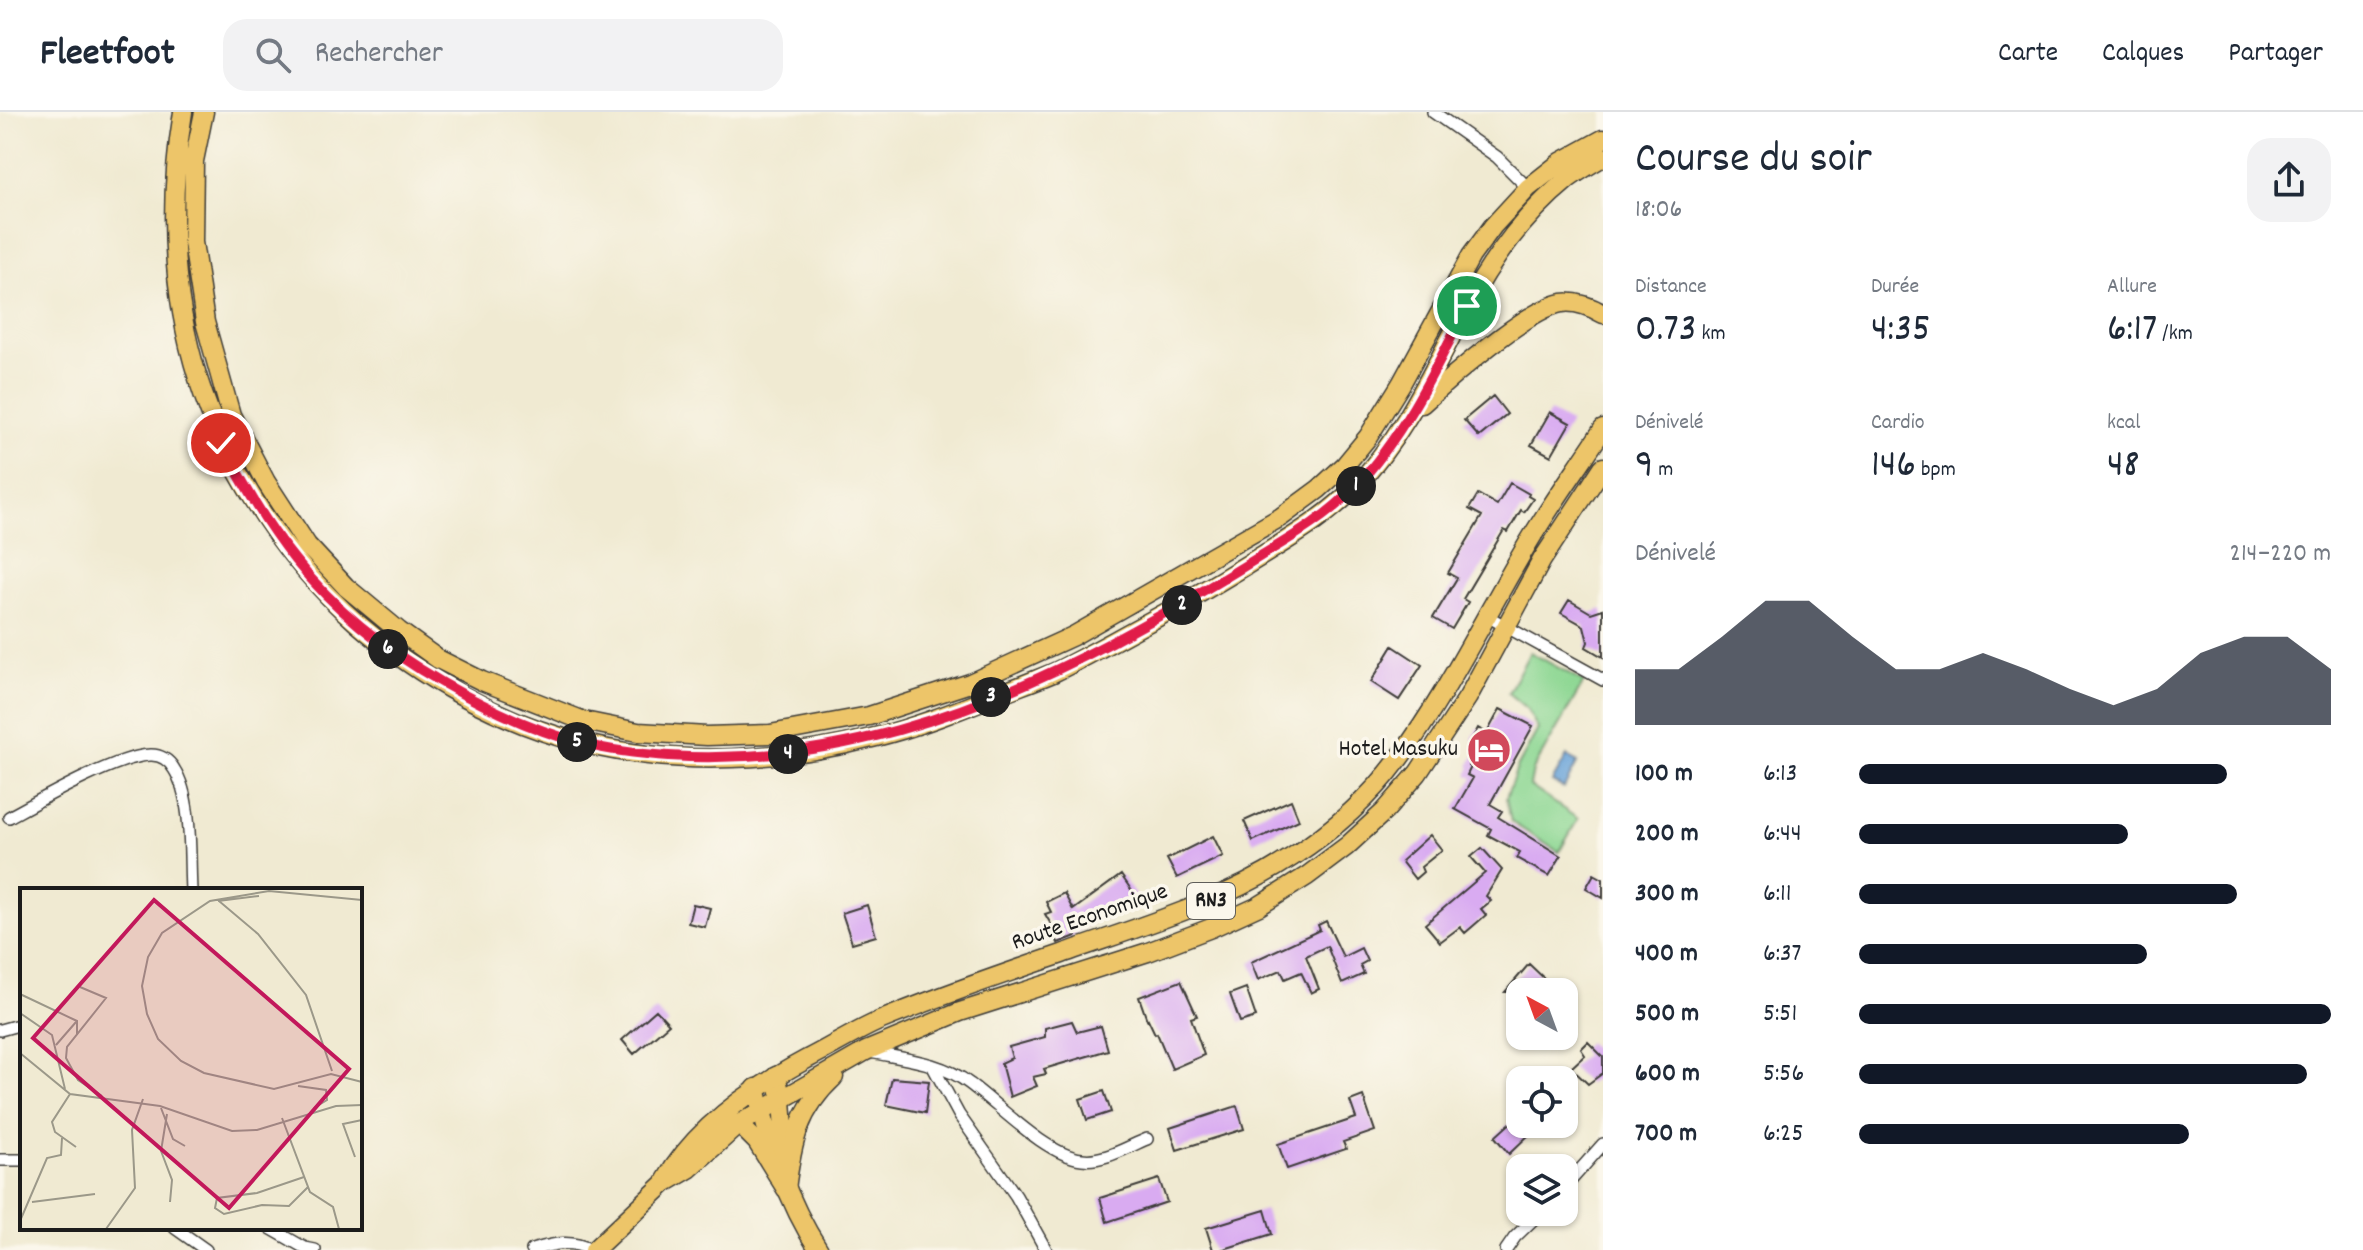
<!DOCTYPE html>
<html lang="fr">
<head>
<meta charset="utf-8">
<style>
  body { margin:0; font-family:Dekko,sans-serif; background:#f2f2f3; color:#1f2937; height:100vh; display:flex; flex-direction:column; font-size:30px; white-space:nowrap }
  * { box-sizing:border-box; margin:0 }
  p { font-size:26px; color:#747a83 }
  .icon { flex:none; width:44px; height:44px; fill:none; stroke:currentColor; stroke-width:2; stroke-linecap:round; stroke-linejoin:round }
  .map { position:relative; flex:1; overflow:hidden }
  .sheet { display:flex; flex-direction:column; background:#fff; width:760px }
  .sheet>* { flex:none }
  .needle { width:52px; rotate:319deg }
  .fabs { position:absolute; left:1506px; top:866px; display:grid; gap:16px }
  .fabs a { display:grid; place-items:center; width:72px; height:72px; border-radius:16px; background:#fff; box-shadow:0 2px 6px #0004; font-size:40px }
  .pin { position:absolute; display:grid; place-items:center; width:68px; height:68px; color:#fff; margin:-34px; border:4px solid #fff; border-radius:50%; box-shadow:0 2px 8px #0007 }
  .km { position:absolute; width:40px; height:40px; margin:-20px; border-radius:50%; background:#222; color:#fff; font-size:22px; line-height:40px; text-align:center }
  .round { display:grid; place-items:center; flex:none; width:84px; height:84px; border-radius:24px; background:#f2f2f3 }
  .summary { display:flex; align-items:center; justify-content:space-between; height:136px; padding:0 32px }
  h1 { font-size:44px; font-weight:600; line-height:60px }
  .figures { display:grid; grid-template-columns:repeat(3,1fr); gap:12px; height:136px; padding:8px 32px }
  .figures div { display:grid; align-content:center }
  .figures b { font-size:40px; font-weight:600 }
  .figures small { font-size:22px; font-weight:400 }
  .figures p { font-size:22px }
  .chart { height:224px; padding:16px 32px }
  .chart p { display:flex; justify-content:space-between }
  .chart svg { width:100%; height:144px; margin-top:8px; fill:#111827; opacity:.7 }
  ul { padding:0 32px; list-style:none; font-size:26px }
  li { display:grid; grid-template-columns:128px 96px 1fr; align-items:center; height:60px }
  li i { height:20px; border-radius:10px; background:#111827 }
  header { display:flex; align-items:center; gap:48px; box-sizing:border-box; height:112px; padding:0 40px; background:#fff; border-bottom:2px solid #e0e1e3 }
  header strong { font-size:38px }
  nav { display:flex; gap:44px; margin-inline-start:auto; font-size:28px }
  .search { width:560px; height:72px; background:#f2f2f3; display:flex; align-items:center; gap:20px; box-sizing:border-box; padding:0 28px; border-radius:24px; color:#747a83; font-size:30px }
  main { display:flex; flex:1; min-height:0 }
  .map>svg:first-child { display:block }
  .green { fill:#8dd793; stroke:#547a58; stroke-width:2 }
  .water { fill:#68a2d8; stroke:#425f7a; stroke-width:2 }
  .building { fill:#d9abf1 }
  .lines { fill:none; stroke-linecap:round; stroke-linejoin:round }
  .minor-casing { stroke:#3c3b37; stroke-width:14 }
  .primary-casing { stroke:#3c3b37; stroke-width:21 }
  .trunk-casing { stroke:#3c3b37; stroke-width:21 }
  .minor { stroke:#fff; stroke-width:11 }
  .primary { stroke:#edc569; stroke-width:18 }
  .trunk { stroke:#edc569; stroke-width:18 }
  .route-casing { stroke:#fff; stroke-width:16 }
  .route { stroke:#e11d48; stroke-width:10 }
  .labels { text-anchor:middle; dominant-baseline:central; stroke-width:7; stroke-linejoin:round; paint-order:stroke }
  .shield { fill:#fbf7ec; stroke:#5f5e5a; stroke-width:2 }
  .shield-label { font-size:22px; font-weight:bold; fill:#1c1c1c }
  .poi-label { font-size:24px; fill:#1c1c1c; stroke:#fbf7ec; text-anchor:end }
  .street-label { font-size:24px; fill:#1c1c1c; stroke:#fbf7ec }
  .inset-road { fill:none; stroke:#9b9889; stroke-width:2 }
  .view { fill:#c2185b; fill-opacity:0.15; stroke:#c2185b; stroke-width:4 }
  .inset-edge { fill:none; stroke:#1c1c1c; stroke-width:4 }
</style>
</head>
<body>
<header>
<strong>Fleetfoot</strong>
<div class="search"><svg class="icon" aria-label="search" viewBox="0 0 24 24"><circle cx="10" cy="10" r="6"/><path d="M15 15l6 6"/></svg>Rechercher</div>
<nav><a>Carte</a><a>Calques</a><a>Partager</a></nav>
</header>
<main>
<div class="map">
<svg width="1603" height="1138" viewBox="0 0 1603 1138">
  <rect width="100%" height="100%" fill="#fbf7ec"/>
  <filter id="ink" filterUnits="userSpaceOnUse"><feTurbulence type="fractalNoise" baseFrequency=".0125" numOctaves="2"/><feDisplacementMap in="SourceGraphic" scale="16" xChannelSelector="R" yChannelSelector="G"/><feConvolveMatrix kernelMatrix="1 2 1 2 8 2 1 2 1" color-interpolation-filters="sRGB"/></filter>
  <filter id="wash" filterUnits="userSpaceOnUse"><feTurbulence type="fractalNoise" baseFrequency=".006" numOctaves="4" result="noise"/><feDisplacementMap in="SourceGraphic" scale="32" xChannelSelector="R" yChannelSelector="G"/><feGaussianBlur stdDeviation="1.8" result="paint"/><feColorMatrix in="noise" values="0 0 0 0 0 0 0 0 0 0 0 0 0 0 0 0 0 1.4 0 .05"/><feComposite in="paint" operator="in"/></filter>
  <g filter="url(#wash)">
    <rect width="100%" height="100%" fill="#f0ead2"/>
    <path class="green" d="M1530,540L1584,570L1533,658L1530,674L1578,707L1559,740L1511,710L1506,686L1517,656L1538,617L1527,597L1508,581Z"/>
    <path class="water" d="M1567,644L1578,650L1564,676L1552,670Z"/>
    <g id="blocks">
      <path class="building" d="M1493,284L1507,302L1479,325L1464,308Z
        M1550,300L1570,311L1551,344L1531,333Z
        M1510,371L1529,382L1528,384L1533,387L1524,400L1521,398L1508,420L1504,418L1463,487L1468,490L1452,517L1433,506L1457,466L1448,461L1482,404L1469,397L1478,382L1497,393Z
        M1569,488L1591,501L1603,497V545L1586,535L1588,530L1584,514L1561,501Z
        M1393,534L1422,553L1399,588L1371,570Z
        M1500,597L1533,614L1490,692L1502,699L1498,705L1561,744L1549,764L1516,746L1520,740L1488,723L1491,717L1455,697L1473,666L1467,663L1471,655L1469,654L1481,632L1472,627L1478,616L1487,621Z
        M1291,688L1299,708L1253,729L1244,709Z
        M1430,723L1442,738L1421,755L1423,760L1415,767L1401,749Z
        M1213,724L1223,744L1177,766L1167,747Z
        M1482,736L1502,758L1486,784L1491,789L1481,797L1486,803L1465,821L1460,815L1440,830L1425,812L1485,761L1471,745Z
        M1594,762L1603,767V786L1586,776Z
        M1121,763L1137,786L1107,808L1104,804L1074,821L1076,824L1058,831L1053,820L1055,819L1045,802L1051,800L1046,790L1064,781L1073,798Z
        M693,792L710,796L705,815L688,811Z
        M867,793L876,824L852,831L842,801Z
        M1326,809L1343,845L1361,836L1367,849L1360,853L1364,862L1342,872L1327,834L1306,844L1319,877L1311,881L1301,860L1285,867L1281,858L1258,868L1251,850L1320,818L1318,813Z
        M1529,852L1549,871L1541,880H1505Z
        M1181,869L1197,904L1191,906L1204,943L1172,957L1157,921L1155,922L1148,907L1147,908L1139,885Z
        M1246,876L1256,905L1240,910L1230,882Z
        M656,898L669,912L634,942L622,928Z
        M1072,909L1077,920L1101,914L1108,938L1044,957L1046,962L1033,965L1037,974L1010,985L1001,951L1012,946L1009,935L1045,925V916Z
        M1588,930L1603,945V961L1588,972L1571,956L1585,943L1581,937Z
        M892,966L929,969L925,1001L886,993Z
        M1104,979L1111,1000L1087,1008L1080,987Z
        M1363,984L1375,1019L1343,1030L1346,1037L1287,1057L1278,1032L1356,1006L1350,989Z
        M1237,994L1244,1017L1177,1038L1170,1016Z
        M1518,1004L1520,1012H1525L1532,1020L1509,1042L1495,1025Z
        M1159,1067L1167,1090L1107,1110L1100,1086Z
        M1265,1098L1272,1122L1221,1138H1213L1206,1116Z"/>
    </g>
  </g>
  <g filter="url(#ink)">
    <use href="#blocks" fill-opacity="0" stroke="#3c3b37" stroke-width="2"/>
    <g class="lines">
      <g class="minor-casing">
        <path id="minor" d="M1433,0L1497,45L1528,76
          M1487,504L1603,568
          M9,705C40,688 115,645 149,643C160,642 169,648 174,657C193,686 189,744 191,778
          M0,918L22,912
          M870,940C904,947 942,950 970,972C999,993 1046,1043 1082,1047C1104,1050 1127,1035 1147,1027
          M932,953L959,1003L1016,1084L1046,1138
          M0,1048H22
          M1564,1076L1603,1032
          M175,1116L206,1138
          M270,1116L305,1136L315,1138
          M532,1138C554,1132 570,1127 591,1138
          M1506,1138L1515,1125L1541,1100"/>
      </g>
      <g class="primary-casing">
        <path id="primary" d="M183,0C160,140 180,271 256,391C284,436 317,476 357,511C420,566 503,612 586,632C679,655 784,649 876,625C917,615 956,599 994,584C1014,576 1034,569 1053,561C1084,546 1115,528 1145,512C1185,491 1224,467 1263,443C1295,423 1329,403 1355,375C1404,324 1432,260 1465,198C1490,150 1525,102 1568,67C1579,59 1591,52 1603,45
          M204,0L194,49L193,130L205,210L231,303L266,370L307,433L346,475L399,519L438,547L482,569L584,609L638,620L707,624L770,622L869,604L970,571L1073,524L1281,405L1319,377L1345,353L1368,325L1401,272L1471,144L1493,114L1528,76L1561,50L1603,27
          M1422,292C1449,267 1527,197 1562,191C1576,189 1592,195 1603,202
          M776,964L782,987L786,1050
          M756,976C770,1033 786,1088 819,1138"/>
      </g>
      <g class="trunk-casing">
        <path id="trunk" d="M739,1012L757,1030L786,1077
          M666,1068C695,1016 755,975 807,947C831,935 854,920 879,909C939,884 1000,863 1062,842C1141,814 1222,791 1292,745C1332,719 1370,686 1398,648C1447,582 1483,508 1524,438C1548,396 1577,357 1603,317
          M786,1077C792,1031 798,998 834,965
          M594,1138L665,1071L689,1057L739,1012L866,939L960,900L1148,840L1211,816L1259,794L1307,764L1347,734L1385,699L1418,661L1468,585L1542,448L1603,355"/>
      </g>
      <use href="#minor" class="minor"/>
      <use href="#primary" class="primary"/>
      <use href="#trunk" class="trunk"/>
    </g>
  </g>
  <g class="lines" filter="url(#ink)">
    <g class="route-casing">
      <path id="route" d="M221,331C243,371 266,412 295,448C336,499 387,539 443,571C488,597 534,619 585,632C612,639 641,642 669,644C827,654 974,603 1112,530C1162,503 1211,475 1259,445C1292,425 1327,405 1353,377C1403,325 1435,258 1467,194"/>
    </g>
    <use href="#route" class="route"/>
  </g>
  <defs>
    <g id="hotel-disc" transform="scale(2.3)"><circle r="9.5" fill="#d1495b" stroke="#fbf7ec"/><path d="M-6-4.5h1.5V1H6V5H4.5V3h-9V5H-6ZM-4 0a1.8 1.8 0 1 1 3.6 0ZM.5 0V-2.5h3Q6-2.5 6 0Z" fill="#fff"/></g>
  </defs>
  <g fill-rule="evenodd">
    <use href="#hotel-disc" x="1489" y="638"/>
  </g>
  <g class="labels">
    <rect class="shield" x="1187" y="771" width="48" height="36" rx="6"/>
    <g class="shield-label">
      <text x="1211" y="789">RN3</text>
    </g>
    <g class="poi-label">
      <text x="1458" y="638">Hotel Masuku</text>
    </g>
    <g class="street-label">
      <text transform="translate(1090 806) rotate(-19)">Route Economique</text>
    </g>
  </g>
  <g transform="translate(20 776)">
    <rect width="342" height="342" fill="#f0ead2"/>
    <path class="inset-road" d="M342,12L249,3L190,13L142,45L128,69L122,98L127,126L138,151L161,173L184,185L254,201L311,186L342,194M198,13L239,8M199,13L238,46L286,107L312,183M60,99L86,110L47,159L46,170L58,192L82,208M0,106L57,133V146M0,125L32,147L45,201M36,157L56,134M0,165L50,206L140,218L212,243L237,242L316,218L342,217M278,198L306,202L307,212L294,220M50,206L32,234L35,244L56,259M141,220L153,251L165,258M147,226L141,263L152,292L150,314M262,230L290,304L313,319L319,341M335,269L323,236L342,232M284,289L237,305L197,310L195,320L204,326L242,317L269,318L288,299M12,314L75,306M0,333L27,270L41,267L42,250M86,341L115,300L112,242L123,211"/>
    <path class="view" d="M134,12L329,181L209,320L13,150Z"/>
    <rect width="342" height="342" class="inset-edge"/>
  </g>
</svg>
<div class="fabs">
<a><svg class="needle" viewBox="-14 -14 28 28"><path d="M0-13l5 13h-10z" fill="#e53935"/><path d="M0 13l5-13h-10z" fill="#747a83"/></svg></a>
<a><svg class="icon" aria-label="locate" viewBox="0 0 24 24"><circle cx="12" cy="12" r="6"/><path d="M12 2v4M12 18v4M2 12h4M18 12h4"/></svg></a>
<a><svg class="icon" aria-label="layers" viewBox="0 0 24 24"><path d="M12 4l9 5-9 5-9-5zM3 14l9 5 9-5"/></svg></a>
</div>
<div class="pin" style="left:1467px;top:194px;background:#1e9e55"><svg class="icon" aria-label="arrive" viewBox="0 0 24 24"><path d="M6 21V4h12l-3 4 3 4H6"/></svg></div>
<div class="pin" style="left:221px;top:331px;background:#d93025"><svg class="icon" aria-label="check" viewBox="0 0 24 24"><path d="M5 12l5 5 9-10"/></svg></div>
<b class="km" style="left:1356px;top:374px">1</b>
<b class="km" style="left:1182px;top:493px">2</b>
<b class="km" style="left:991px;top:585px">3</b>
<b class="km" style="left:788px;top:642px">4</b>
<b class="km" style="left:577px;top:630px">5</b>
<b class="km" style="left:388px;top:537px">6</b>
</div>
<section class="sheet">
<div class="summary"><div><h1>Course du soir</h1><p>18:06</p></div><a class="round"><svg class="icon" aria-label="share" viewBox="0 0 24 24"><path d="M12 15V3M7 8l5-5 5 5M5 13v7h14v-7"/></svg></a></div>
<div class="figures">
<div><p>Distance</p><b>0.73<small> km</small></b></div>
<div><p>Durée</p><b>4:35</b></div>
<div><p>Allure</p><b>6:17<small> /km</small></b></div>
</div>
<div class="figures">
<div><p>Dénivelé</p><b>9<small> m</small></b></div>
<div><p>Cardio</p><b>146<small> bpm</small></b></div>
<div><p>kcal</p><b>48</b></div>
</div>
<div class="chart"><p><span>Dénivelé</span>214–220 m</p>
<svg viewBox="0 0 160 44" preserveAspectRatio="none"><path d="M0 44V27L10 27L20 17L30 6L40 6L50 17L60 27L70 27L80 22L90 27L100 33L110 38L120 33L130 22L140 17L150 17L160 27V44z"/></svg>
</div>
<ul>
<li><b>100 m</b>6:13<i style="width:78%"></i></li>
<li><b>200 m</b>6:44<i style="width:57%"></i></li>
<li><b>300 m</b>6:11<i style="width:80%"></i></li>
<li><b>400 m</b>6:37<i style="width:61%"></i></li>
<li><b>500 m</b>5:51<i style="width:100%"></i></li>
<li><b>600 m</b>5:56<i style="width:95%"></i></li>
<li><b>700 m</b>6:25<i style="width:70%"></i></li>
</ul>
</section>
</main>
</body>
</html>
